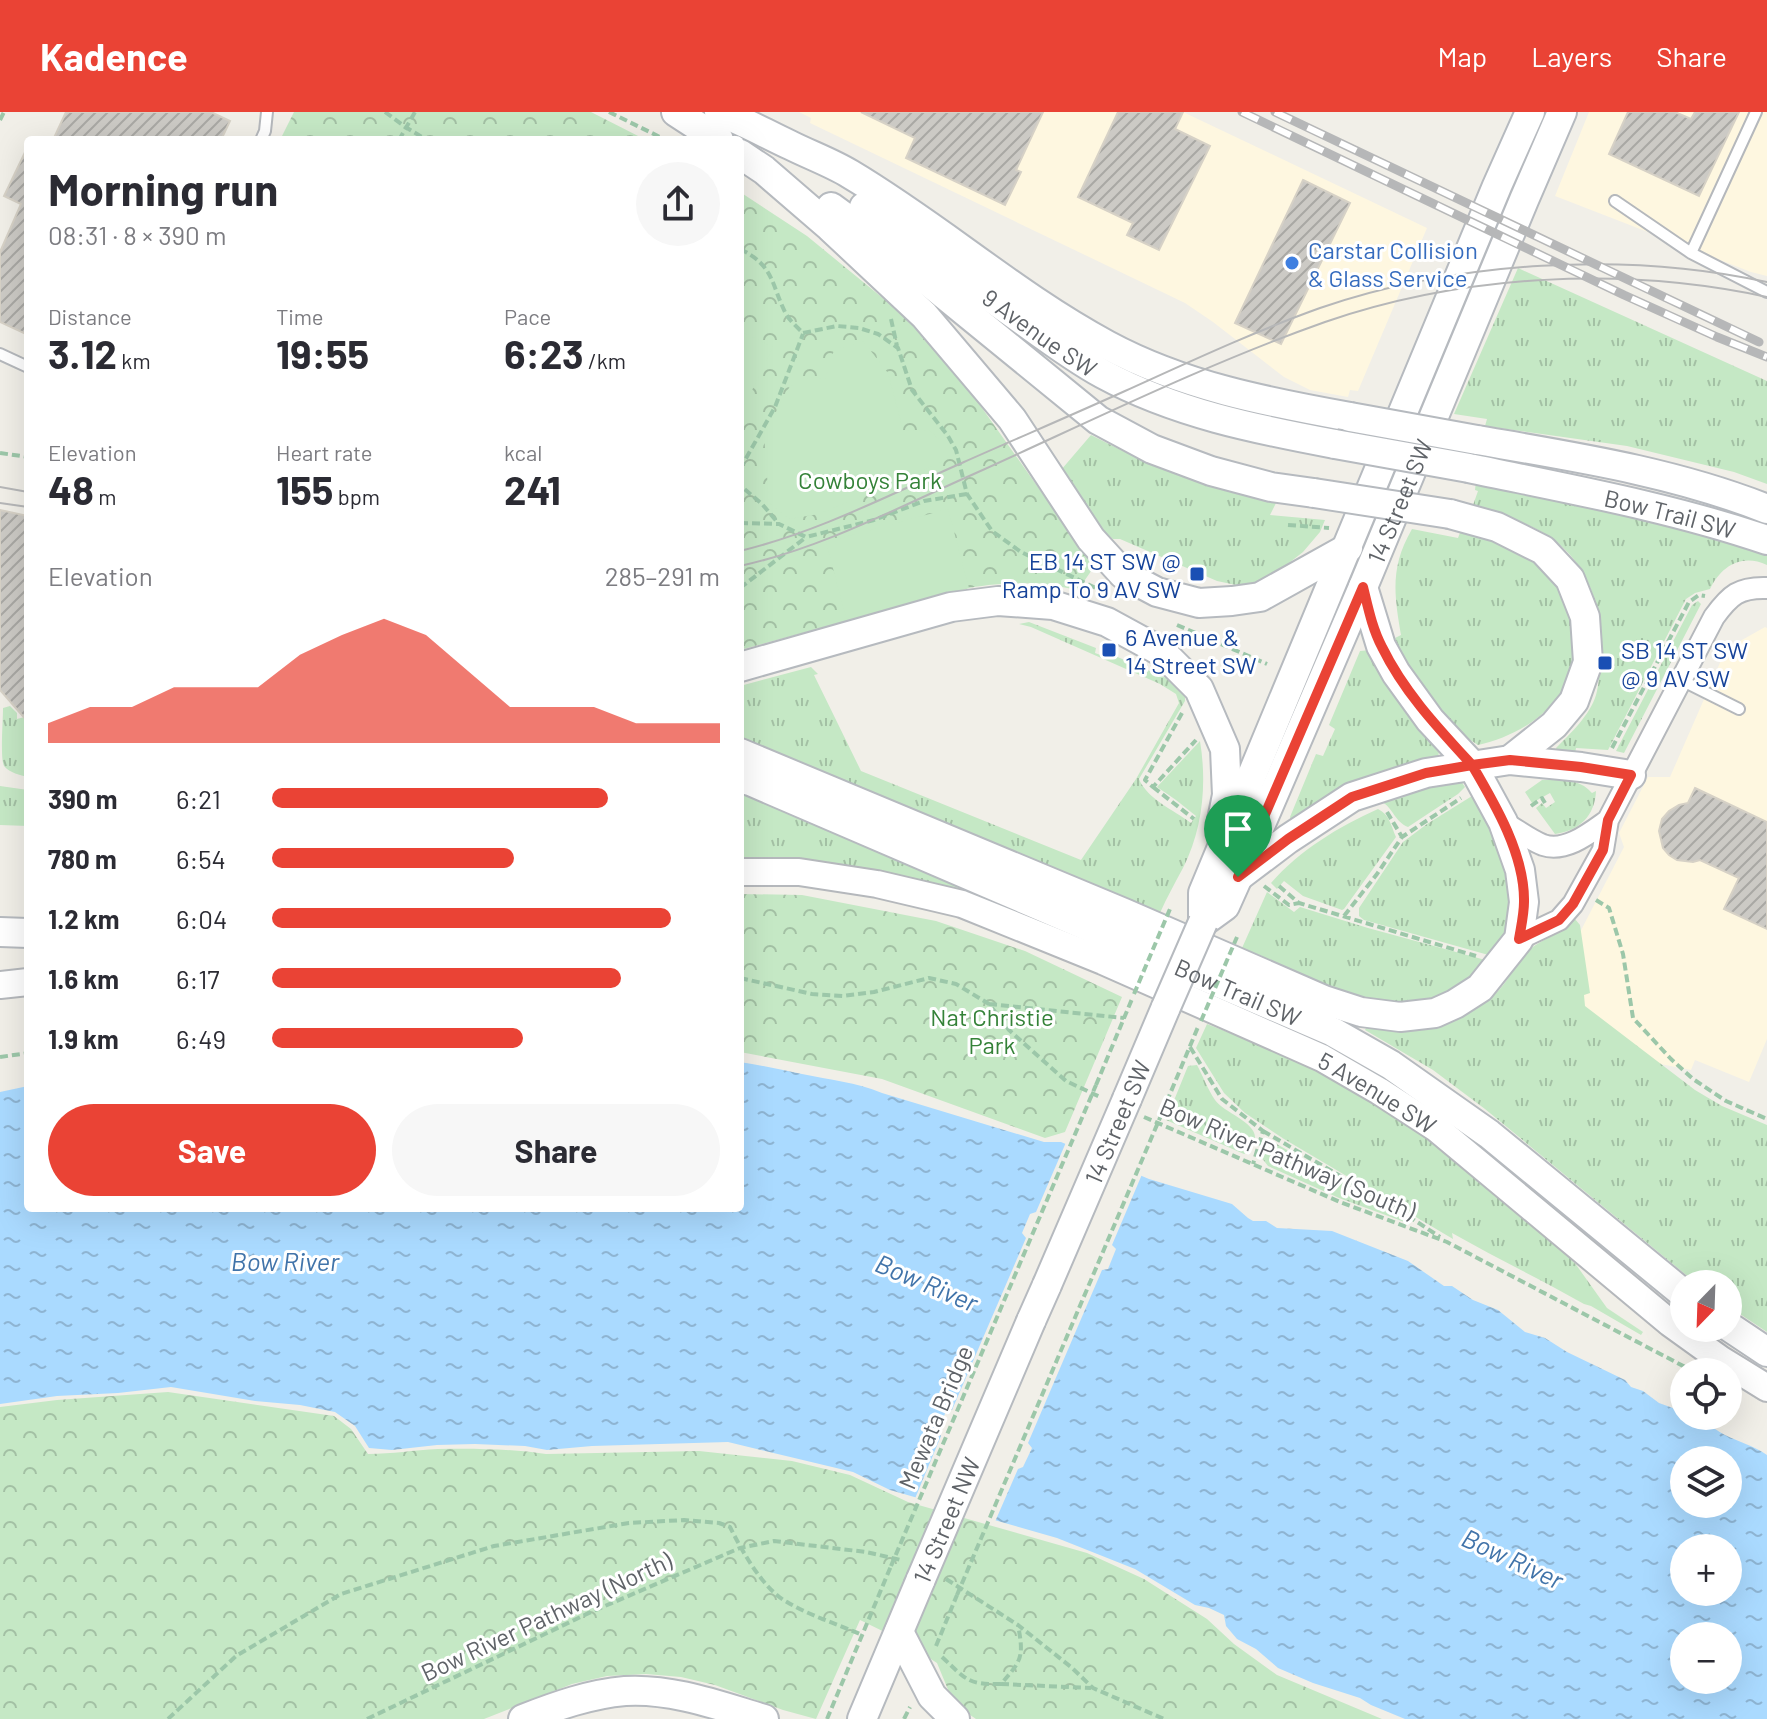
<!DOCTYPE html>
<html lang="en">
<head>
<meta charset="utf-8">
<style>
  body { margin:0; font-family:Barlow,sans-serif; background:#f7f7f7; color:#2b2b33; height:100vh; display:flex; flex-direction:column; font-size:30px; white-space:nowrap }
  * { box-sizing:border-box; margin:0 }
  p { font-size:26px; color:#7c7c81 }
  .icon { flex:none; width:44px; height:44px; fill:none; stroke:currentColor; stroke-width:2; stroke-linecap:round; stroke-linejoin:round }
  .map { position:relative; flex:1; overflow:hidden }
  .drawer { position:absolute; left:24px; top:24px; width:720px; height:1076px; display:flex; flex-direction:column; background:#fff; border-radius:8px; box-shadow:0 8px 32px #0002 }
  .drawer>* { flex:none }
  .needle { width:52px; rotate:203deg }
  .controls { position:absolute; left:1670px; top:1158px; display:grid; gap:16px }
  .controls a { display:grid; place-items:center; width:72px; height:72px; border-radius:50%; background:#fff; box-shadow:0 8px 32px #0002; font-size:40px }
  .pin { position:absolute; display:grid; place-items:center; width:68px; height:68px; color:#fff; margin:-82px -34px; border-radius:50% 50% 50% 0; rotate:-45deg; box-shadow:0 0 8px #0007 }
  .pin .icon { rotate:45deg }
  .round { display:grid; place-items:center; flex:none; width:84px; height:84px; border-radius:42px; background:#f7f7f7 }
  .overview { display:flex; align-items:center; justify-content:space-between; height:136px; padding:0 24px }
  h1 { font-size:44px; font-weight:700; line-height:60px }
  .figures { display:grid; grid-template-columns:repeat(3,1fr); gap:12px; height:136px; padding:8px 24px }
  .figures div { display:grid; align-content:center }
  .figures b { font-size:40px; font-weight:700 }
  .figures small { font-size:22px; font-weight:400 }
  .figures p { font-size:22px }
  .chart { height:224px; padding:16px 24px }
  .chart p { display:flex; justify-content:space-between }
  .chart svg { width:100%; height:144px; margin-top:8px; fill:#ea4335; opacity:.7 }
  .primary-button { display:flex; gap:16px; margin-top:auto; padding:16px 24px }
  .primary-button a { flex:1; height:92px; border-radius:48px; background:#ea4335; color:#fff; font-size:32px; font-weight:700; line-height:92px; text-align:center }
  .primary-button a+a { background:#f7f7f7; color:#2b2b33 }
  ul { padding:0 24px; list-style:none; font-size:26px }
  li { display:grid; grid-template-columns:128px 96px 1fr; align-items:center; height:60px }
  li i { height:20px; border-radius:10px; background:#ea4335 }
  header { display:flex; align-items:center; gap:48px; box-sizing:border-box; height:112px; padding:0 40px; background:#ea4335; color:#fff }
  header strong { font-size:38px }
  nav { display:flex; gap:44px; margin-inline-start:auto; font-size:28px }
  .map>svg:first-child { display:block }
  .commercial { fill:#fef7e0 }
  .grass { fill:url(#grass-tufts) }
  .park { fill:url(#park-crowns) }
  .pitch { fill:#c5e8c5 }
  .water { fill:url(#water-ripples); fill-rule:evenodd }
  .pier { fill:#f1efe8 }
  .building { fill:url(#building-hatch); stroke:#d6d1c6; stroke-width:2 }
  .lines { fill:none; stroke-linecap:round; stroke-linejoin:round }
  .service-casing { stroke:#b5b8bc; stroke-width:14 }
  .minor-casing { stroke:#b5b8bc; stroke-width:24 }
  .tertiary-casing { stroke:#b5b8bc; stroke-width:30 }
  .secondary-casing { stroke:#b6babf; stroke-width:32 }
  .path { stroke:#9cc7a9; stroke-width:4; stroke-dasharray:8 4; stroke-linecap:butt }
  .service { stroke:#fff; stroke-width:10 }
  .minor { stroke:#fff; stroke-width:20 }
  .tertiary { stroke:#fff; stroke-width:26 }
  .secondary { stroke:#fff; stroke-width:28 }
  .tram { stroke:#b6b7b8; stroke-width:2 }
  .rail-casing { stroke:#b6b7b8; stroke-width:9 }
  .rail { stroke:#fff; stroke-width:6; stroke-dasharray:18; stroke-linecap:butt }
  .secondary-bridge-casing { stroke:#b6babf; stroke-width:32; stroke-linecap:butt }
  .path-bridge { stroke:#9cc7a9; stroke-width:4; stroke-dasharray:8 4; stroke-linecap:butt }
  .secondary-bridge { stroke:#fff; stroke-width:28 }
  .route-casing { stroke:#fff; stroke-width:16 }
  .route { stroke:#ea4335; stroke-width:10 }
  .shop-dot { fill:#3f7fe0; stroke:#fff; stroke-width:3 }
  .transit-dot { fill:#1a4fb4; stroke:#fff; stroke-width:3 }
  .labels { text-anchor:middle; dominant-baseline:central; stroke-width:6; stroke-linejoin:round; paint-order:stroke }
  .shop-label { font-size:24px; fill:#366cbe; stroke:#fff; text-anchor:start }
  .street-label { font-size:24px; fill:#5f6368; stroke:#fff }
  .park-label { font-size:24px; fill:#348238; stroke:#fff }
  .transit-label { font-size:24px; fill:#164399; stroke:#fff; text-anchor:start }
  .water-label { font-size:26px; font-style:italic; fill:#4174aa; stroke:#fff }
</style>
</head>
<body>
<header>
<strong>Kadence</strong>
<nav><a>Map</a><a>Layers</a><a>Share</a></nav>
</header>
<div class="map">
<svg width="1767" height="1607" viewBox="0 0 1767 1607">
  <defs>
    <pattern id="grass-tufts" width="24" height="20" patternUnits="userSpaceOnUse" patternTransform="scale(2)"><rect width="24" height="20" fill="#c5e8c5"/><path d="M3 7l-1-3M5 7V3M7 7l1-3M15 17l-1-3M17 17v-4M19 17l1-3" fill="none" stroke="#a3c0a4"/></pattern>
    <pattern id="park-crowns" width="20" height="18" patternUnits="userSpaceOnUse" patternTransform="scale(2)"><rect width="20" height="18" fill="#c5e8c5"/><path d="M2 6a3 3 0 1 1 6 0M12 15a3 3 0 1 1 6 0" fill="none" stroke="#a3c0a4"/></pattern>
    <pattern id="water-ripples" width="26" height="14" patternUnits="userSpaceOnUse" patternTransform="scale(2)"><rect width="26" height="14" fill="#aadaff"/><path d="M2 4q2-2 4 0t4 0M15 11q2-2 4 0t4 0" fill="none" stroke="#8eb4d2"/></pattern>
    <pattern id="building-hatch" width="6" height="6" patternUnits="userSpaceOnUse" patternTransform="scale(2)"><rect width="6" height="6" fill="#cccac5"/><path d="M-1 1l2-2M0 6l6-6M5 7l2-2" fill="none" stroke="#a9a8a4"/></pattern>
  </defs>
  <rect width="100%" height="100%" fill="#f1efe8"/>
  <path class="commercial" d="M799,0H1183L1427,116L1358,279L1350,278L1348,285L1310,278L1284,265L1213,210L1185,191L810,11L811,6Z
    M1589,0H1767V164L1751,160L1555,84Z
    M1765,515L1767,516V927L1749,970L1695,948L1691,958L1630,946L1545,888L1624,735L1619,721L1648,665H1670L1726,537Z"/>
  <path class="grass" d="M1518,156L1767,269V372L1734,360L1627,334L1485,314L1487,307L1454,302Z
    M1091,323C1151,354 1211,377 1277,389L1270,403L1325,408L1320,420L1303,440L1280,458L1256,470L1236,473L1217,469L1120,427H1113L1099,417L1061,358Z
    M1476,369L1547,380L1767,437V453C1742,441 1721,454 1710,477L1695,481L1686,487L1608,638L1576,636L1575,642H1558L1556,636C1571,621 1590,603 1596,583C1599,573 1599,562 1600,552C1605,500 1590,448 1542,420C1521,408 1496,401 1472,396L1478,379L1475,378Z
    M1412,417L1458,426L1461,418C1481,422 1516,431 1531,444C1546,456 1562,473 1569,492C1572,499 1572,509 1573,516C1574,524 1576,533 1575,541C1571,591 1524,623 1478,633L1461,622L1410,560L1395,526L1401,523C1394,482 1390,455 1412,417Z
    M1698,489L1701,492L1624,641L1616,639L1692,493Z
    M1029,510L1096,536L1095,541L1106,545L1108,541L1113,543L1166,566L1185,585V589L1139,667C1147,687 1174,698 1191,711L1196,704L1176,688L1157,675L1200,629C1207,671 1203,717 1183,756C1175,771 1167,785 1160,801L1135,794L740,628V574L811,555L818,562L814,563L861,659L1081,748L1136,667L1179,591L1176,582L1160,572L1031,515L1019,512Z
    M1371,538L1397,584L1439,640L1438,645L1291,709L1290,705L1316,642L1323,644L1335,617L1329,613L1360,539Z
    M10,594L17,601V607L28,604V665C20,663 10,661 4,654C0,646 3,609 3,596Z
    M1458,665L1465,675L1458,682L1408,715C1395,710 1393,696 1382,690Z
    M1542,668C1560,668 1580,666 1592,681L1596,679C1595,704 1579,719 1555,722L1536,696L1542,691L1546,696L1555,690L1550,681L1532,691L1525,680Z
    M0,674L28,678V714L0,713Z
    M740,681L964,774L963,780L740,753Z
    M1472,684C1498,719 1521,771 1506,815C1503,825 1497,835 1492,844L1364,808L1359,804V796L1403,730L1427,712Z
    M1378,697C1390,703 1391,714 1396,725L1344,797L1342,798L1303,784L1284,769L1277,777L1271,771C1300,738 1338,715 1378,697Z
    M1267,780L1294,800L1300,795L1368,816L1489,849C1415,925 1343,883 1260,849L1262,844L1242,836Z
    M1575,807L1580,813L1590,881L1584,883L1585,894L1695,978L1722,994L1767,1013V1220L1728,1194V1172H1697L1485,997L1433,958L1365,918L1367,914C1419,919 1459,918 1499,878C1510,866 1517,849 1529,838C1543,826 1562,822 1575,807Z
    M1207,912L1268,936L1272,932L1381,987L1559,1133L1577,1154L1607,1196L1643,1220L1641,1223L1591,1194L1584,1192C1540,1167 1496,1146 1452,1121L1453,1127L1284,1027L1245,1001L1224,981L1196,936Z
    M1197,953C1203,964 1208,978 1215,988C1224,1001 1257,1010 1255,1027C1254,1035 1250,1039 1244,1042L1166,1008L1188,954Z
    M1275,1031L1398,1102L1407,1108L1410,1112L1339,1086L1268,1054L1261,1045C1263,1038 1267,1034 1275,1031Z"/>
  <path class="park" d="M294,0H591L646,28H280Z
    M740,80L807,124L901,201L963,269L1071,422L1096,452L1078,478C1038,470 1010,469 969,476L740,538Z
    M740,782L802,783L936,809L1025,839L1122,885L1065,1020L1045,1026L882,967L740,940Z
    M168,1280L334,1304L351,1317L368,1342C392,1342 414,1338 438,1337C473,1336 511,1337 546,1342L699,1339L792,1349L850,1363L908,1390L1087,1441L1144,1467L1207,1507L1234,1532L1277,1563L1382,1607H976L954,1592L937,1551L903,1529L860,1508L816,1607L783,1598L715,1573L681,1565L646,1562L607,1564L572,1572L484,1607H0V1295L57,1288Z"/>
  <path class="pitch" d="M740,219L773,235L740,303Z
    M863,229L888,261L903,318L930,319L940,328L946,348L819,402L789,407L769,391L764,322L790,274L812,265L825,267L834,238Z
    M948,397L969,476L847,509L826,430Z"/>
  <path class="water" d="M740,950C761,953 781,958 802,962C830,968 856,970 882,981L1044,1030H1061L1149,1067L1232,1092L1248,1106L1253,1109H1266L1277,1116L1332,1119L1408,1149L1444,1174H1452L1473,1188L1498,1198L1525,1220L1545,1226L1567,1240L1625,1268L1631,1275L1643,1279L1659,1291L1684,1300V1304C1699,1304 1712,1316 1725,1323C1739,1330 1754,1334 1767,1343V1607H1405L1371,1593L1360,1586L1313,1571L1278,1556L1256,1537L1237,1527L1226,1514L1224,1503L1209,1496L1195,1493L1135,1457L1057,1426L890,1378L853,1360L728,1330L592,1334L547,1338L525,1334L475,1332L437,1333L392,1338L369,1336L355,1314L335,1300L300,1293L255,1289L171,1275L118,1281L57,1284L0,1292V980L28,974V1096H740ZM1684,1348H1728V1392H1684ZM1684,1436H1728V1480H1684ZM1684,1524H1728V1568H1684Z"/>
  <path class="pier" d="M1067,1028L1143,1060L1112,1133L1116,1137L1108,1157L1102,1158L1028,1331L1032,1336L1023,1355L1018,1357L994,1412L914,1389L941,1324L938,1319L946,1299L952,1298L1026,1126L1022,1121L1030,1102L1036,1100Z"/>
  <path class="building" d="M66,0H211L230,9L221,28H53Z
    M861,0H1043L1016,58L1021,60L1005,93L906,46L915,26Z
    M1118,0H1183L1175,17L1210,34L1159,138L1127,123L1133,111L1078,85Z
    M1628,0H1675L1691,7L1695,0H1739L1699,84L1609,42Z
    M28,34V223L0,210V140L21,92L4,84Z
    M1303,68L1350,91L1281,232L1235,211Z
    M0,398L28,404V610L0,578Z
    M1695,676L1767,710V817L1724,797L1739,766L1700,748L1693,750L1677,748L1669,743L1663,736L1659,719L1662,707L1669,699L1679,693L1688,691Z"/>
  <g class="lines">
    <g class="service-casing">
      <path id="service" d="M261,28L265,19L267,0
        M1615,89L1691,141L1767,180
        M1691,141L1756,0
        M0,242L28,255
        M1681,568L1739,597"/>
    </g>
    <g class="minor-casing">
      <path id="minor" d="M1503,710C1516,717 1530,728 1543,733C1566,741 1591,720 1608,708
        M1519,827L1559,808L1573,792L1603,738L1608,708L1714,505C1730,483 1739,475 1767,476"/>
    </g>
    <g class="tertiary-casing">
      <g id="tertiary">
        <path id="s1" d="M740,760H799L877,772L962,792L1103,849L1322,946L1379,979L1436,1016L1670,1211L1720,1247L1767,1276"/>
        <path d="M0,873L28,870"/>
      </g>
    </g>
    <g class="secondary-casing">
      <g id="secondary">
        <path d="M676,0L719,28"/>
        <path d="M719,0C744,9 766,22 790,33C810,43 832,51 850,62C939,115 1016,184 1107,233C1183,274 1267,290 1350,305"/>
        <path d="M740,42L764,58L830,115L924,203L1012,307L1091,427L1123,462L1157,480L1199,491L1232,489L1260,485L1348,436"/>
        <path d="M831,95L887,136L1098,308L1152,337L1211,359L1271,375L1314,381"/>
        <path id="s2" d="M864,95C912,129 960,163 1007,197C1038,219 1070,244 1103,262C1175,301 1255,317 1335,332"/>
        <path d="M1477,328C1575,345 1674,360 1767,397"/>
        <path id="s3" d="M1469,356C1569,377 1670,395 1767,428"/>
        <path d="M1450,402L1497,415L1543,438L1570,467L1585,505L1588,550L1574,589L1554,613L1510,648"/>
        <path d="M740,555L951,495L998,489L1053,493L1107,510L1162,540L1199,577L1225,637L1227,683L1221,713"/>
        <path d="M740,641L1124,801L1324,888L1361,900L1400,905L1435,901L1455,892L1480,876L1519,827L1524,790L1520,758L1503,710L1472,653L1430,608L1396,561L1381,534L1363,475"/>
        <path id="s4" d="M740,666L750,669L1333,920L1391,953L1489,1022L1684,1182"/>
        <path d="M1239,764L1288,727L1352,685L1426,661L1510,648L1581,655L1631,663"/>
        <path id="s5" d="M1203,810L1225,794L1238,765L1363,475L1524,88L1562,0"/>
        <path d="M1203,810V781L1497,74L1530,0"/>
        <path d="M0,820L28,821"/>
        <path d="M1127,987L1166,895"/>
        <path d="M1031,1209L1047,1173"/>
        <path d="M1728,1214L1767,1240"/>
        <path d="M899,1520L932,1584L955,1607"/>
        <path d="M523,1607C556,1594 590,1582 625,1579C672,1576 720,1594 764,1607"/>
        <path d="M862,1607L921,1467"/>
      </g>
    </g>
    <path class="path" d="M385,0L407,16L427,28
      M609,0L666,28
      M0,8L4,0
      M399,28L415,0
      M740,137C775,154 771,173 786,202C790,209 798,216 803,221L837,214L859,216L878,222L898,236L912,278L948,324L956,338L967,382L992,419L1021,440L1104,480
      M891,207L897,234
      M0,341L28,345
      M740,357L775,295L803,222
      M740,367L741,374L762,392L779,412
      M740,411L779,412L806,425L874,408L924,389L967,382
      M1288,413L1329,416
      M740,476L805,426
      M1177,513L1267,552
      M1182,601L1145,668L1153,675L1196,628
      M1612,636L1689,490L1699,483L1705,484
      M1153,675L1194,707
      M1531,694L1542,686L1545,691
      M1387,700L1402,725
      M1264,774L1289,793L1299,791
      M1279,774L1299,791L1476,844
      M1596,788L1609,796L1623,842L1633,906L1671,947L1693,967L1726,989L1767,1007
      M1344,804L1377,762L1402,725L1461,686
      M740,866L812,882L843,884L874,880L929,866L956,872L989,892L1009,918L1066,969L1100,985
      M989,892L1124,906
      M1190,935L1222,987L1263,1019L1253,1052
      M0,945L28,941
      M1096,973L1132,887
      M1162,1001L1198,915
      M1144,1005L1340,1090L1447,1130L1687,1256
      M1263,1019L1402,1100L1440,1125
      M946,1467L1018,1513L1071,1555L1093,1576L1164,1607
      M936,1534L957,1483
      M942,1545C966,1567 967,1573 1001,1572C1022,1548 1024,1545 1018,1513
      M1001,1572L1091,1576
      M168,1607L236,1544L341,1482L494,1434L629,1411L684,1408L719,1411L730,1415C742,1439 763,1477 787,1490C810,1504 838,1512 862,1523
      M367,1607L591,1500L740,1436L774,1429L866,1440L901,1448
      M827,1607L891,1454
      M904,1607L910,1595"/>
    <use href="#service" class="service"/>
    <use href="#minor" class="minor"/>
    <use href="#tertiary" class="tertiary"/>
    <use href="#secondary" class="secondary"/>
    <path class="tram" d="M0,375L28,380
      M0,391L28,395
      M740,439C818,420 891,382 964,350C1018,326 1072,303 1125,279C1189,250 1253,220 1320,196C1457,149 1625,139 1767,170
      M740,454C822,436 899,395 976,361C1091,309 1206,252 1325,210C1465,162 1623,154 1767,185"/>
    <g class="rail-casing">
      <path id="rail" d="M1242,0L1624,183L1717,225L1767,245
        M1275,0L1759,230"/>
    </g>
    <use href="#rail" class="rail"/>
    <g class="secondary-bridge-casing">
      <path id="secondary-bridge" d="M1350,305L1477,328
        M1335,332L1469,356
        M1314,381L1450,402
        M1166,895L1203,810
        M1047,1173L1127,987
        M921,1467L1031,1209"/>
    </g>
    <path class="path-bridge" d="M1134,882L1170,797
      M1201,909L1237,825
      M891,1454L1096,973
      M957,1483L1162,1001"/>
    <use href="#secondary-bridge" class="secondary-bridge"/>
  </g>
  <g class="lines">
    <g class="route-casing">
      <path id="route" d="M1238,765L1288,727L1352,685L1426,661L1472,653C1495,692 1525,743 1524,790C1524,802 1521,815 1519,827L1559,808L1573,792L1603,738L1608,708L1631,663L1581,655L1510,648L1472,653C1438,616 1404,580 1382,535C1372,516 1368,495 1363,475L1238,765"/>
    </g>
    <use href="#route" class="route"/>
  </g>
  <circle class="shop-dot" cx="1292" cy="151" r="8"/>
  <g class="transit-dot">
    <rect x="1189" y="454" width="16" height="16" rx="4"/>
    <rect x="1101" y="530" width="16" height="16" rx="4"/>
    <rect x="1597" y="543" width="16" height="16" rx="4"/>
  </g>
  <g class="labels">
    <g class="shop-label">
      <text x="1308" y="137">Carstar Collision<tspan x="1308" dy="28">&amp; Glass Service</tspan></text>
    </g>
    <g class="street-label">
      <text stroke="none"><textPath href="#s2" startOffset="216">9 Avenue SW</textPath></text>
      <text stroke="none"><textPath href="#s5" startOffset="468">14 Street SW</textPath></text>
      <text stroke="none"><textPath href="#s3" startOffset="206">Bow Trail SW</textPath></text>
      <text stroke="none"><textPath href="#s4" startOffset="542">Bow Trail SW</textPath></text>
      <text stroke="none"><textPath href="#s1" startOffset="682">5 Avenue SW</textPath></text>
      <text transform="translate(1117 1010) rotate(-67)">14 Street SW</text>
      <text transform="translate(1288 1046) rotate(23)">Bow River Pathway (South)</text>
      <text transform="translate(935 1305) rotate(-67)">Mewata Bridge</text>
      <text transform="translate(946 1408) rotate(-67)">14 Street NW</text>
      <text transform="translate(546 1504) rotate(-25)">Bow River Pathway (North)</text>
    </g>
    <g class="park-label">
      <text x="870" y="367">Cowboys Park</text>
      <text x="992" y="904">Nat Christie<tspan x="992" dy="28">Park</tspan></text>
    </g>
    <g class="transit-label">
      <text x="1181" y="448" text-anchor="end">EB 14 ST SW @<tspan x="1181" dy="28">Ramp To 9 AV SW</tspan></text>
      <text x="1125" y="524">6 Avenue &amp;<tspan x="1125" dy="28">14 Street SW</tspan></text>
      <text x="1621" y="537">SB 14 ST SW<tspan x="1621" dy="28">@ 9 AV SW</tspan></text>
    </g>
    <g class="water-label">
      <text x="285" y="1148">Bow River</text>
      <text transform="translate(927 1170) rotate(23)">Bow River</text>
      <text transform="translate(1513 1446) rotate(25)">Bow River</text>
    </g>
  </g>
</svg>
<div class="controls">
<a><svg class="needle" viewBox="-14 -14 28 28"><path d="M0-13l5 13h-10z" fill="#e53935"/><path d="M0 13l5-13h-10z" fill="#7c7c81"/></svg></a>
<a><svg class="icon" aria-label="locate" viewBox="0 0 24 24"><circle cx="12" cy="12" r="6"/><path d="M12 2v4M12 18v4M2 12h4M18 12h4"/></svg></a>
<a><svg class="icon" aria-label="layers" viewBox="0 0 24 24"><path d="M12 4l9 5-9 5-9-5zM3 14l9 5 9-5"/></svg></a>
<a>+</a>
<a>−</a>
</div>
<div class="pin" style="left:1238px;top:765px;background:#1e9e55"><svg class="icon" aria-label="arrive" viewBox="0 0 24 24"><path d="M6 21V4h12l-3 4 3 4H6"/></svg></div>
<section class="drawer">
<div class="overview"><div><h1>Morning run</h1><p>08:31 · 8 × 390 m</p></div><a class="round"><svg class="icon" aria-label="share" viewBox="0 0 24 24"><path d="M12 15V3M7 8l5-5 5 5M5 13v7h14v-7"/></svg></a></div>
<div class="figures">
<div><p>Distance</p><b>3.12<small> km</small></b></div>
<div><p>Time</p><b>19:55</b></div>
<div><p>Pace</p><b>6:23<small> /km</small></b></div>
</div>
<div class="figures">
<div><p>Elevation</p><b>48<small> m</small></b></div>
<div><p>Heart rate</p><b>155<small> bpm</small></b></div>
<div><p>kcal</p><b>241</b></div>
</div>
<div class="chart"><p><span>Elevation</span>285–291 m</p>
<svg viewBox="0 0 160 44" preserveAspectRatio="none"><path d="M0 44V38L10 33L20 33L30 27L40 27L50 27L60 17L70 11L80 6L90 11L100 22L110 33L120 33L130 33L140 38L150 38L160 38V44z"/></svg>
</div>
<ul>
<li><b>390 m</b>6:21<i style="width:75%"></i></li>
<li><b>780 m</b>6:54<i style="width:54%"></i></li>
<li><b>1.2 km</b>6:04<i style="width:89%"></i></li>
<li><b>1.6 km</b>6:17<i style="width:78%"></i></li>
<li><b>1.9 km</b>6:49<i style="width:56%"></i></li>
</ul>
<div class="primary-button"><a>Save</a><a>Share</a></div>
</section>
</div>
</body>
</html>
